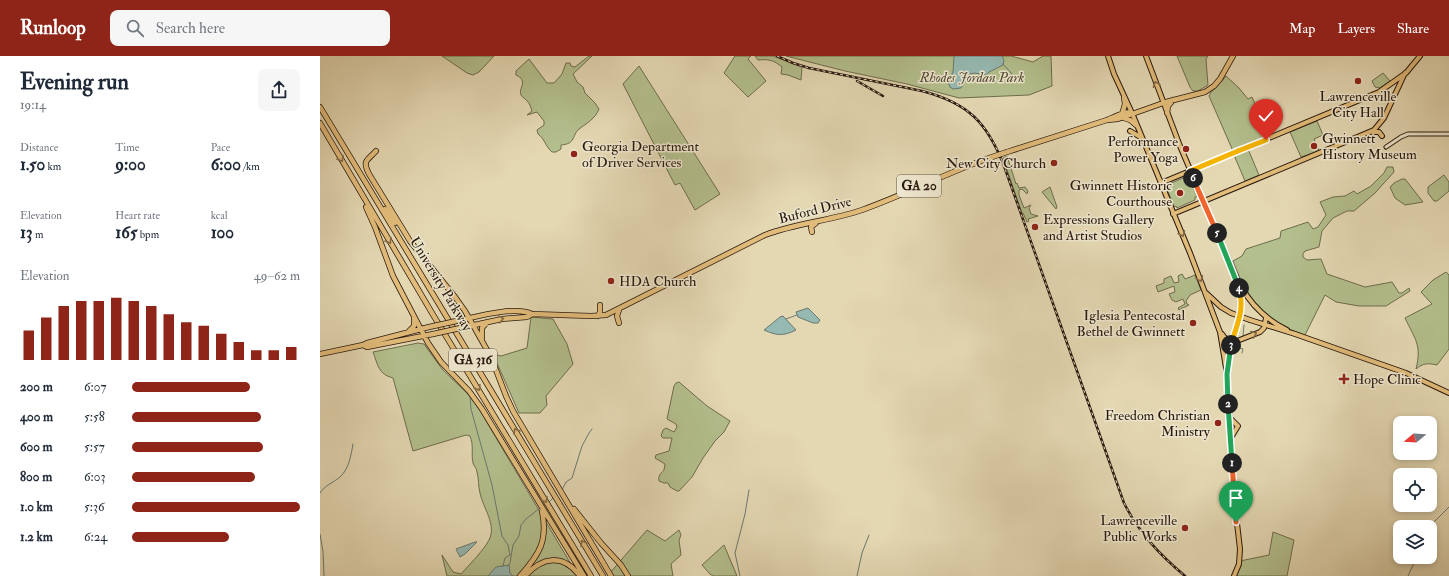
<!DOCTYPE html>
<html lang="en">
<head>
<meta charset="utf-8">
<style>
  body { margin:0; font-family:"IM FELL Double Pica",serif; background:#f6f6f7; color:#1f2937; height:100vh; display:flex; flex-direction:column; font-size:15px; white-space:nowrap }
  * { box-sizing:border-box; margin:0 }
  p { font-size:13px; color:#747a83 }
  .icon { flex:none; width:22px; height:22px; fill:none; stroke:currentColor; stroke-width:2; stroke-linecap:round; stroke-linejoin:round }
  .map { position:relative; flex:1; overflow:hidden }
  .sheet { display:flex; flex-direction:column; background:#fff; width:320px }
  .sheet>* { flex:none }
  .needle { width:26px; rotate:252deg }
  .controls { position:absolute; left:1073px; top:360px; display:grid; gap:8px }
  .controls a { display:grid; place-items:center; width:44px; height:44px; border-radius:8px; background:#fff; box-shadow:0 2px 6px #0003; font-size:20px }
  .pin { position:absolute; display:grid; place-items:center; width:34px; height:34px; color:#fff; margin:-41px -17px; border-radius:50% 50% 50% 0; rotate:-45deg; box-shadow:0 0 4px #0007 }
  .pin .icon { rotate:45deg }
  .km { position:absolute; width:20px; height:20px; margin:-10px; border-radius:50%; background:#222; color:#fff; font-size:11px; line-height:20px; text-align:center }
  .round { display:grid; place-items:center; flex:none; width:42px; height:42px; border-radius:8px; background:#f6f6f7 }
  .headline { display:flex; align-items:center; justify-content:space-between; height:68px; padding:0 20px }
  h1 { font-size:22px; font-weight:700; line-height:30px }
  .figures { display:grid; grid-template-columns:repeat(3,1fr); gap:6px; height:68px; padding:4px 20px }
  .figures div { display:grid; align-content:center }
  .figures b { font-size:17px; font-weight:700 }
  .figures small { font-size:11px; font-weight:400 }
  .figures p { font-size:11px }
  .chart { height:112px; padding:8px 20px }
  .chart p { display:flex; justify-content:space-between }
  .chart svg { width:100%; height:72px; margin-top:4px; stroke:#8f2418; stroke-width:6 }
  ul { padding:0 20px; list-style:none; font-size:13px }
  li { display:grid; grid-template-columns:64px 48px 1fr; align-items:center; height:30px }
  li i { height:10px; border-radius:5px; background:#8f2418 }
  header { display:flex; align-items:center; gap:24px; box-sizing:border-box; height:56px; padding:0 20px; background:#8f2418; color:#fff }
  header strong { font-size:19px }
  nav { display:flex; gap:22px; margin-inline-start:auto; font-size:14px }
  .search { width:280px; height:36px; background:#f6f6f7; display:flex; align-items:center; gap:10px; box-sizing:border-box; padding:0 14px; border-radius:8px; color:#747a83; font-size:15px }
  main { display:flex; flex:1; min-height:0 }
  .map>svg:first-child { display:block }
  .green { fill:#b3bf8d; stroke:#6e6c4d }
  .water { fill:#96b9b2; stroke:#6a7970 }
  .lines { fill:none; stroke-linecap:round; stroke-linejoin:round }
  .stream { stroke:#6a7970; stroke-width:1 }
  .secondary-casing { stroke:#28180d; stroke-width:5 }
  .primary-casing { stroke:#28180d; stroke-width:6 }
  .highway-casing { stroke:#28180d; stroke-width:6 }
  .secondary { stroke:#ede6ce; stroke-width:3 }
  .primary { stroke:#e2bc7a; stroke-width:4 }
  .highway { stroke:#e2bc7a; stroke-width:4.5 }
  .rail-casing { stroke:#28180d; stroke-width:2.5 }
  .rail { stroke:#ede6ce; stroke-width:1; stroke-dasharray:3; stroke-linecap:butt }
  .primary-bridge-casing { stroke:#28180d; stroke-width:6; stroke-linecap:butt }
  .highway-bridge-casing { stroke:#28180d; stroke-width:6; stroke-linecap:butt }
  .primary-bridge { stroke:#e2bc7a; stroke-width:4 }
  .highway-bridge { stroke:#e2bc7a; stroke-width:4.5 }
  .oneway { stroke:#856a44 }
  .split-1-casing { stroke:#fff; stroke-width:8 }
  .split-2-casing { stroke:#fff; stroke-width:8 }
  .split-3-casing { stroke:#fff; stroke-width:8 }
  .split-4-casing { stroke:#fff; stroke-width:8 }
  .split-5-casing { stroke:#fff; stroke-width:8 }
  .split-6-casing { stroke:#fff; stroke-width:8 }
  .split-7-casing { stroke:#fff; stroke-width:8 }
  .split-8-casing { stroke:#fff; stroke-width:8 }
  .split-1 { stroke:#f0652b; stroke-width:5 }
  .split-2 { stroke:#22a559; stroke-width:5 }
  .split-3 { stroke:#22a559; stroke-width:5 }
  .split-4 { stroke:#f5b400; stroke-width:5 }
  .split-5 { stroke:#22a559; stroke-width:5 }
  .split-6 { stroke:#f0652b; stroke-width:5 }
  .split-7 { stroke:#f5b400; stroke-width:5 }
  .split-8 { stroke:#f5b400; stroke-width:5 }
  .poi-dot { fill:#8f2418; stroke:#ede6ce; stroke-width:1.5 }
  .labels { text-anchor:middle; dominant-baseline:central; stroke-width:3; stroke-linejoin:round; paint-order:stroke }
  .shield { fill:#ede6ce; stroke:#635647; stroke-width:1 }
  .shield-label { font-size:13px; font-weight:bold; fill:#28180d }
  .park-label { font-size:14px; font-style:italic; fill:#524a33; stroke:#ede6ce }
  .poi-label { font-size:14px; fill:#28180d; stroke:#ede6ce; text-anchor:end }
  .street-label { font-size:14px; fill:#28180d; stroke:#ede6ce }
</style>
</head>
<body>
<header>
<strong>Runloop</strong>
<div class="search"><svg class="icon" aria-label="search" viewBox="0 0 24 24"><circle cx="10" cy="10" r="6"/><path d="M15 15l6 6"/></svg>Search here</div>
<nav><a>Map</a><a>Layers</a><a>Share</a></nav>
</header>
<main>
<section class="sheet">
<div class="headline"><div><h1>Evening run</h1><p>19:14</p></div><a class="round"><svg class="icon" aria-label="share" viewBox="0 0 24 24"><path d="M12 15V3M7 8l5-5 5 5M5 13v7h14v-7"/></svg></a></div>
<div class="figures">
<div><p>Distance</p><b>1.50<small> km</small></b></div>
<div><p>Time</p><b>9:00</b></div>
<div><p>Pace</p><b>6:00<small> /km</small></b></div>
</div>
<div class="figures">
<div><p>Elevation</p><b>13<small> m</small></b></div>
<div><p>Heart rate</p><b>165<small> bpm</small></b></div>
<div><p>kcal</p><b>100</b></div>
</div>
<div class="chart"><p><span>Elevation</span>49–62 m</p>
<svg viewBox="0 0 160 44" preserveAspectRatio="none"><path d="M5 44V26M15 44V18M25 44V11M35 44V8M45 44V8M55 44V6M65 44V8M75 44V11M85 44V16M95 44V21M105 44V23M115 44V28M125 44V33M135 44V38M145 44V38M155 44V36"/></svg>
</div>
<ul>
<li><b>200 m</b>6:07<i style="width:70%"></i></li>
<li><b>400 m</b>5:58<i style="width:77%"></i></li>
<li><b>600 m</b>5:57<i style="width:78%"></i></li>
<li><b>800 m</b>6:03<i style="width:73%"></i></li>
<li><b>1.0 km</b>5:36<i style="width:100%"></i></li>
<li><b>1.2 km</b>6:24<i style="width:58%"></i></li>
</ul>
</section>
<div class="map">
<svg width="1129" height="520" viewBox="0 0 1129 520">
  <rect width="100%" height="100%" fill="#e4d8b3"/>
  <filter id="stains"><feTurbulence type="fractalNoise" baseFrequency=".005" numOctaves="4"/><feColorMatrix values="0 0 0 0 .2 0 0 0 0 .09 0 0 0 0 .02 0 0 0 .5 -.17"/></filter>
  <radialGradient id="worn" r=".72"><stop offset=".6" stop-color="#630" stop-opacity="0"/><stop offset="1" stop-color="#630" stop-opacity=".3"/></radialGradient>
  <path class="green" d="M122,0H174L159,16L153,19L147,17Z
    M269,0H272L253,18L257,26L263,31L265,37L275,47L279,53C275,63 267,67 259,73C252,79 256,88 241,89V93L236,96H232C226,91 224,82 218,78L217,74L224,69V65L217,56L207,59L212,55C211,52 210,48 208,46C206,43 202,41 201,39C198,32 209,25 196,19V15L209,3L227,27H234L242,18L246,7H250L251,10L255,11Z
    M415,0H431L428,3L446,25L428,41L404,17Z
    M435,0H453L482,11L481,24L468,19L461,18L462,11C454,4 448,3 438,4Z
    M466,0H691L713,6L723,0H731L732,30L709,39L639,42L587,28L525,15Z
    M857,0H888L886,3L888,29L878,35H873L870,31Z
    M319,10L400,138L375,154L360,127L355,129L303,28Z
    M1063,17L1070,25L1060,32L1055,31L1052,25Z
    M906,20L919,32L928,43L932,41L949,80L913,95L889,40C891,34 901,27 906,20Z
    M997,65L1003,79L994,83L999,95L981,101L970,76Z
    M928,93L939,119L925,125L914,99Z
    M687,100L696,128L697,127L699,132L705,131L708,135L707,138L702,133L699,134V139L704,152L711,149L709,152L711,158L718,160L708,163L709,165L707,166L703,157H702L683,102Z
    M1067,111H1073L1074,116L1055,137L1034,155H1027L1013,162L1002,175L999,191L985,195L983,198V201L987,204L1001,203L1007,218L1045,231L1072,226L1079,237H1082L1089,232L1090,235L1066,250H1039L1016,246L1005,239L985,279C974,275 963,271 954,266C932,252 922,228 913,205L922,200L926,193L960,182L961,175L988,166L993,173L998,171L1006,159L1000,146L1013,141L1025,140L1034,135L1037,138L1051,130L1064,117Z
    M1124,119L1129,126V135L1117,145H1114L1108,137V131Z
    M865,121L867,125L870,124L877,141H875V144L857,152L856,150L854,151L847,133L849,132L847,129Z
    M1082,123H1085L1103,146L1085,149L1075,142L1070,131L1074,127Z
    M730,131L737,151L736,153L722,136Z
    M1126,216L1129,219V293L1117,309C1108,307 1103,307 1096,313C1102,289 1095,283 1085,262L1112,248L1101,236L1113,224Z
    M862,218L865,223L875,219L881,234L870,239L866,245L867,248L869,249L859,254L858,252L865,248L863,243L856,246L852,244L849,238L855,236L854,230L838,236L836,230L844,227V223L851,220L854,227L859,226L858,220Z
    M211,261L233,263L247,288L253,308L226,340L227,349L220,357H199L173,298L181,300L207,292Z
    M98,287L104,288L122,313L153,343L258,520H127L122,499L133,516L141,518C149,509 164,494 169,484C177,469 163,452 160,437C158,430 159,423 157,416C157,413 154,410 153,407C151,398 154,389 150,380L146,379L93,395L73,322C58,318 58,309 53,296Z
    M359,326L387,350L410,365L404,376L395,385L383,402L372,421L359,435H357L350,431L348,427H344L339,425C338,420 340,418 344,414L345,408L335,402L336,399L349,395L352,382H343L341,380L343,374L346,372L354,376L357,371L356,368L347,363L354,330L356,327Z
    M327,474L345,485L359,474L361,479L359,484L361,499L351,508L353,520H291L289,518Z
    M953,476L974,484L967,520H915L920,505L949,499Z
    M404,489L417,520H393L390,518L382,509Z"/>
  <path class="water" d="M634,0H682L684,4L683,9L669,16L667,19L654,17L650,18L641,32L633,33L630,31L628,26L633,16Z
    M488,252L500,264L498,267H493L478,261L476,256Z
    M463,260L476,274C464,280 457,280 444,274L460,261Z
    M155,486H157L145,498L140,501L136,493Z
    M189,509L190,517L193,520H168L176,511Z"/>
  <g class="lines">
    <path class="stream" d="M683,8L692,18
      M466,263L477,259
      M923,280L924,269
      M920,290V292L923,293L922,297
      M150,340L151,353L172,429L182,480L188,489L190,499L185,502L183,510
      M242,434L246,426L252,422L262,390L269,377L272,373
      M0,437C5,429 13,427 20,421C29,413 31,399 33,388
      M229,446L234,441
      M1114,466L1129,451
      M1110,472L1112,468
      M0,478L3,496L4,520
      M188,510L190,507L193,489L199,480L201,469L206,463L220,452
      M420,520L415,497L425,458L429,434
      M537,520L542,497L549,479
      M1088,520L1093,509L1097,501"/>
    <g class="secondary-casing">
      <path id="secondary" d="M1066,91L1081,81L1088,78H1129"/>
    </g>
    <g class="primary-casing">
      <path id="primary" d="M788,0L794,18L812,57L870,197L900,276L907,318L915,450L920,493L919,508L914,520
        M826,0L860,90L919,228L921,243V257L909,292L907,318
        M810,75L822,82
        M1052,76H1059L1062,80
        M841,127L1059,36L1086,17L1100,0
        M853,158L1054,74L1064,62L1085,17
        M921,230C932,251 947,264 967,274
        M886,237L901,251L911,257
        M930,264L975,278L1086,317L1129,337
        M902,278C905,283 910,287 917,285L940,276L944,272L946,262
        M910,362L918,370L912,380"/>
    </g>
    <g class="highway-casing">
      <path id="highway" d="M0,51L283,520
        M847,57L848,50L853,44
        M802,58L805,48L804,41
        M804,62L810,64L816,69
        M787,64L798,63L846,46L885,36L894,30L900,23L913,0
        M0,67L112,257L271,520
        M56,95C47,105 42,104 49,118L90,185L135,241L145,255L171,301L186,340L193,355L291,520
        M687,96L787,64C794,61 804,55 812,57
        M46,151L55,171L73,220L108,287L121,306L149,335L162,353L264,520
        M65,153L75,167
        M492,176L491,171L496,167
        M278,260L280,256V249
        M141,264C159,260 195,250 212,258L271,260L286,259L445,179C476,167 510,165 542,154C587,138 628,116 672,101
        M299,267L297,260L299,254
        M145,271L182,263L207,261L212,258
        M89,275L94,270V261
        M162,282V272L167,266
        M43,289L47,291L113,278
        M0,298L43,289L47,287L109,271
        M254,453L281,487L301,509L308,520
        M200,520C220,498 228,484 222,455
        M205,520C222,501 243,497 260,520"/>
    </g>
    <use href="#secondary" class="secondary"/>
    <use href="#primary" class="primary"/>
    <use href="#highway" class="highway"/>
    <g class="rail-casing">
      <path id="rail" d="M457,0L473,7L489,12L602,35C648,47 667,66 684,110L804,447C819,477 840,499 865,520
        M537,25L563,40"/>
    </g>
    <use href="#rail" class="rail"/>
    <g class="primary-bridge-casing">
      <path id="primary-bridge" d="M911,257L930,264"/>
    </g>
    <g class="highway-bridge-casing">
      <path id="highway-bridge" d="M672,101L687,96
        M109,271L141,264
        M113,278L145,271"/>
    </g>
    <use href="#primary-bridge" class="primary-bridge"/>
    <use href="#highway-bridge" class="highway-bridge"/>
  </g>
  <defs><path id="oneway-chevron" d="M-2-3.5L2.5 0L-2 3.5" fill="none" stroke-width="1.6" stroke-linecap="round" stroke-linejoin="round"/></defs>
  <g class="oneway">
    <use href="#oneway-chevron" transform="translate(836 28) rotate(-111)"/>
    <use href="#oneway-chevron" transform="translate(21 103) rotate(60)"/>
    <use href="#oneway-chevron" transform="translate(862 178) rotate(67)"/>
    <use href="#oneway-chevron" transform="translate(69 185) rotate(59)"/>
    <use href="#oneway-chevron" transform="translate(880 223) rotate(68)"/>
    <use href="#oneway-chevron" transform="translate(181 263) rotate(-10)"/>
    <use href="#oneway-chevron" transform="translate(934 278) rotate(-22)"/>
    <use href="#oneway-chevron" transform="translate(158 332) rotate(59)"/>
    <use href="#oneway-chevron" transform="translate(196 375) rotate(-121)"/>
    <use href="#oneway-chevron" transform="translate(225 444) rotate(59)"/>
    <use href="#oneway-chevron" transform="translate(263 487) rotate(-121)"/>
  </g>
  <g class="lines">
    <g class="split-1-casing">
      <path id="split-1" d="M912,407L916,466"/>
    </g>
    <g class="split-2-casing">
      <path id="split-2" d="M908,348L912,407"/>
    </g>
    <g class="split-3-casing">
      <path id="split-3" d="M908,348L907,318L911,289"/>
    </g>
    <g class="split-4-casing">
      <path id="split-4" d="M911,289C917,267 925,255 919,232"/>
    </g>
    <g class="split-5-casing">
      <path id="split-5" d="M897,177L919,232"/>
    </g>
    <g class="split-6-casing">
      <path id="split-6" d="M873,122L897,177"/>
    </g>
    <g class="split-7-casing">
      <path id="split-7" d="M873,122L870,115L918,95"/>
    </g>
    <g class="split-8-casing">
      <path id="split-8" d="M918,95L946,84"/>
    </g>
    <use href="#split-1" class="split-1"/>
    <use href="#split-2" class="split-2"/>
    <use href="#split-3" class="split-3"/>
    <use href="#split-4" class="split-4"/>
    <use href="#split-5" class="split-5"/>
    <use href="#split-6" class="split-6"/>
    <use href="#split-7" class="split-7"/>
    <use href="#split-8" class="split-8"/>
  </g>
  <g class="poi-dot">
    <circle cx="1038" cy="25" r="4"/>
    <circle cx="994" cy="90" r="4"/>
    <circle cx="866" cy="93" r="4"/>
    <circle cx="254" cy="98" r="4"/>
    <circle cx="734" cy="107" r="4"/>
    <circle cx="860" cy="137" r="4"/>
    <circle cx="715" cy="171" r="4"/>
    <circle cx="291" cy="225" r="4"/>
    <circle cx="873" cy="267" r="4"/>
    <path d="M1022 317h4v4h4v4h-4v4h-4v-4h-4v-4h4z"/>
    <circle cx="898" cy="367" r="4"/>
    <circle cx="865" cy="472" r="4"/>
  </g>
  <g class="labels">
    <g class="shield">
      <rect x="577" y="119" width="44" height="22" rx="3"/>
      <rect x="129" y="293" width="48" height="22" rx="3"/>
    </g>
    <g class="shield-label">
      <text x="599" y="130">GA 20</text>
      <text x="153" y="304">GA 316</text>
    </g>
    <g class="park-label">
      <text x="652" y="21">Rhodes Jordan Park</text>
    </g>
    <g class="poi-label">
      <text x="1038" y="40" text-anchor="middle">Lawrenceville<tspan x="1038" dy="16">City Hall</tspan></text>
      <text x="1002" y="82" text-anchor="start">Gwinnett<tspan x="1002" dy="16">History Museum</tspan></text>
      <text x="858" y="85">Performance<tspan x="858" dy="16">Power Yoga</tspan></text>
      <text x="262" y="90" text-anchor="start">Georgia Department<tspan x="262" dy="16">of Driver Services</tspan></text>
      <text x="726" y="107">New City Church</text>
      <text x="852" y="129">Gwinnett Historic<tspan x="852" dy="16">Courthouse</tspan></text>
      <text x="723" y="163" text-anchor="start">Expressions Gallery<tspan x="723" dy="16">and Artist Studios</tspan></text>
      <text x="299" y="225" text-anchor="start">HDA Church</text>
      <text x="865" y="259">Iglesia Pentecostal<tspan x="865" dy="16">Bethel de Gwinnett</tspan></text>
      <text x="1033" y="323" text-anchor="start">Hope Clinic</text>
      <text x="890" y="359">Freedom Christian<tspan x="890" dy="16">Ministry</tspan></text>
      <text x="857" y="464">Lawrenceville<tspan x="857" dy="16">Public Works</tspan></text>
    </g>
    <g class="street-label">
      <text transform="translate(495 154) rotate(-14)">Buford Drive</text>
      <text transform="translate(121 228) rotate(59)">University Parkway</text>
    </g>
  </g>
  <rect width="100%" height="100%" filter="url(#stains)"/>
  <rect width="100%" height="100%" fill="url(#worn)"/>
</svg>
<div class="controls">
<a><svg class="needle" viewBox="-14 -14 28 28"><path d="M0-13l5 13h-10z" fill="#e53935"/><path d="M0 13l5-13h-10z" fill="#747a83"/></svg></a>
<a><svg class="icon" aria-label="locate" viewBox="0 0 24 24"><circle cx="12" cy="12" r="6"/><path d="M12 2v4M12 18v4M2 12h4M18 12h4"/></svg></a>
<a><svg class="icon" aria-label="layers" viewBox="0 0 24 24"><path d="M12 4l9 5-9 5-9-5zM3 14l9 5 9-5"/></svg></a>
</div>
<div class="pin" style="left:916px;top:466px;background:#1e9e55"><svg class="icon" aria-label="arrive" viewBox="0 0 24 24"><path d="M6 21V4h12l-3 4 3 4H6"/></svg></div>
<div class="pin" style="left:946px;top:84px;background:#d93025"><svg class="icon" aria-label="check" viewBox="0 0 24 24"><path d="M5 12l5 5 9-10"/></svg></div>
<b class="km" style="left:912px;top:407px">1</b>
<b class="km" style="left:908px;top:348px">2</b>
<b class="km" style="left:911px;top:289px">3</b>
<b class="km" style="left:919px;top:232px">4</b>
<b class="km" style="left:897px;top:177px">5</b>
<b class="km" style="left:873px;top:122px">6</b>
</div>
</main>
</body>
</html>
